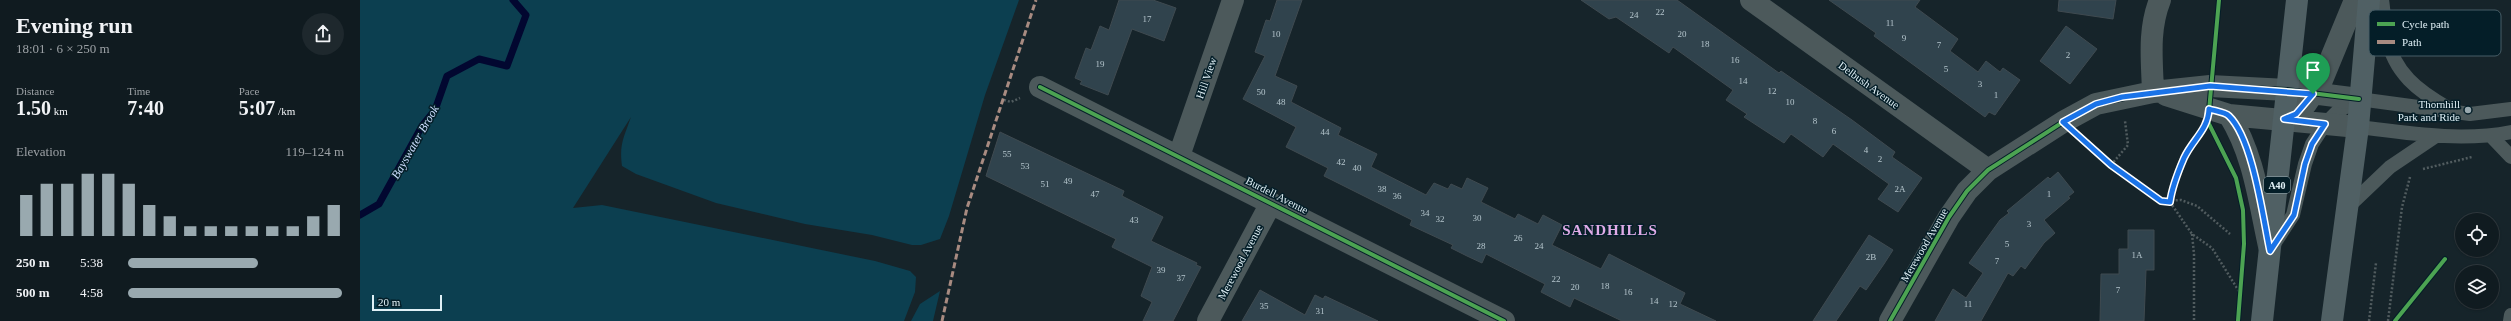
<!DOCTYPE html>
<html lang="en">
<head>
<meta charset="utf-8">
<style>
  body { margin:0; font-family:"Times New Roman",serif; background:#1e282d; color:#f1f3f6; height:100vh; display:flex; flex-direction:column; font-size:15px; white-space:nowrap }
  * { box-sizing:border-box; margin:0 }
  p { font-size:13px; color:#9ca1a5 }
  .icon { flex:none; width:22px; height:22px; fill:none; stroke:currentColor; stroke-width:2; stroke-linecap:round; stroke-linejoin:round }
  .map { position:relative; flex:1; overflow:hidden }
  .side { display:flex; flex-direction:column; background:#101b20; width:360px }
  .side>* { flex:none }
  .buttons { position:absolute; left:2095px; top:213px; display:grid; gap:8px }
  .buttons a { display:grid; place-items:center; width:44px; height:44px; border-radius:50%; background:#101b20; box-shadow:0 1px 3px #0004,0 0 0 1px #30393e; font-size:20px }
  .scale { position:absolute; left:12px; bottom:10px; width:70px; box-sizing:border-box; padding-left:4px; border:2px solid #e0f0f6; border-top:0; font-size:11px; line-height:14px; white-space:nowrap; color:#e0f0f6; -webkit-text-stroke:3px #041e28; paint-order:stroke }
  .pin { position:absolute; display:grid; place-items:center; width:34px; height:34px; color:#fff; margin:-41px -17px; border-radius:50% 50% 50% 0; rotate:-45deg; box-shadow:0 0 4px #0007 }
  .pin .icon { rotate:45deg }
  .round { display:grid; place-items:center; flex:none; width:42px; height:42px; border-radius:21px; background:#1e282d }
  .headline { display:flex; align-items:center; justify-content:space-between; height:68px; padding:0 16px }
  h1 { font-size:22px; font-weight:800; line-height:30px }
  .stats { display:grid; grid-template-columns:repeat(3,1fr); gap:6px; height:68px; padding:4px 16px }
  .stats div { display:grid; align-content:center }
  .stats b { font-size:20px; font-weight:800 }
  .stats small { font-size:11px; font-weight:400 }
  .stats p { font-size:11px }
  .chart { height:112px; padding:8px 16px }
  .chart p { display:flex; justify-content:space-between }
  .chart svg { width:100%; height:72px; margin-top:4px; stroke:#99a9af; stroke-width:6 }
  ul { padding:0 16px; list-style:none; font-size:13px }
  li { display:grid; grid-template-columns:64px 48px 1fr; align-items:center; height:30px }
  li i { height:10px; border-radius:5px; background:#99a9af }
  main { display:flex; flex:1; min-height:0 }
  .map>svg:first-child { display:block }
  .green { fill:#0c3f50 }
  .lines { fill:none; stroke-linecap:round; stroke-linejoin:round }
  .stream { stroke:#020730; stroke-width:7 }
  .building { fill:#30434d; stroke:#3f4a50 }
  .path { stroke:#515c5f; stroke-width:2.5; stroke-dasharray:2 2; stroke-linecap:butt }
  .service { stroke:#4c595b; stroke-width:14 }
  .minor { stroke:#4c595b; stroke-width:22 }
  .trunk { stroke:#506064; stroke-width:22 }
  .quiet { stroke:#a88b81; stroke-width:3; stroke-dasharray:6 3; stroke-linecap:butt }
  .cycleway-casing { stroke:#041e28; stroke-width:6 }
  .cycleway { stroke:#4ca352; stroke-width:4 }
  .route-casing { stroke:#fff; stroke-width:8 }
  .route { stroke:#1a73e8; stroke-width:5 }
  .poi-dot { fill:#99a9af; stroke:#041e28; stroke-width:1.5 }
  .labels { text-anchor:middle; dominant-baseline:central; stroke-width:3; stroke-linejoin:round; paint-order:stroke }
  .number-label { font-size:9px; fill:#b4c5cc }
  .shield { fill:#041e28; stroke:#9eb1b8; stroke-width:1 }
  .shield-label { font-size:10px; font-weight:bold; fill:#e0f0f6 }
  .street-label { font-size:11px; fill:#e0f0f6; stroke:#041e28 }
  .poi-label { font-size:11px; fill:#e0f0f6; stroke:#041e28; text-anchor:end }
  .water-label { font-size:12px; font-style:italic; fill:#ccddfe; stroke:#041e28 }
  .district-label { font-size:15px; font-weight:bold; letter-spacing:1px; fill:#dfabe7; stroke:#041e28 }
  .key { fill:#041e28; stroke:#465d66; stroke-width:1 }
  .key-label { font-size:11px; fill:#e0f0f6 }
</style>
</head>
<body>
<main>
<section class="side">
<div class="headline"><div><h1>Evening run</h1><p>18:01 · 6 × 250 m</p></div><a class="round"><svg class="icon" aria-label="share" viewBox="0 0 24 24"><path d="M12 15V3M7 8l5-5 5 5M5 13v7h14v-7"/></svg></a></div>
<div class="stats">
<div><p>Distance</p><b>1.50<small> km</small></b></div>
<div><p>Time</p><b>7:40</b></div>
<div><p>Pace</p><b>5:07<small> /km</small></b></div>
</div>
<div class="chart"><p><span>Elevation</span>119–124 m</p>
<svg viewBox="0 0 160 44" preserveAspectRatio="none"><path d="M5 44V19M15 44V12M25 44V12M35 44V6M45 44V6M55 44V12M65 44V25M75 44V32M85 44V38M95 44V38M105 44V38M115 44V38M125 44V38M135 44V38M145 44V32M155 44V25"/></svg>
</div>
<ul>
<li><b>250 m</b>5:38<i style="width:60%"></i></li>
<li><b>500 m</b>4:58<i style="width:99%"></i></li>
</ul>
</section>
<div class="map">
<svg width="2151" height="321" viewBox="0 0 2151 321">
  <rect width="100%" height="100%" fill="#16242a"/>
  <path class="green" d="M0,0H659L625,95L589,216L580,239L561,245H552L512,235L445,224L356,203L276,174L262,166C259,144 264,137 271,117L213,208L242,205L515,261L550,271L556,277L555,292L544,321H0Z
    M580,291L573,321H551L560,304Z"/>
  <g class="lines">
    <path class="stream" d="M0,215L19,204L62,126L75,110L87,76L119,59L147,66L166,15L153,0"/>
  </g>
  <path class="building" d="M759,0H793L816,8L804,41L772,29L748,95L720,84L722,81L715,78L726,48L731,50L740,26L749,30Z
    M917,0H942L915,76L937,86L931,102L981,128L978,135L1017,154L1011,167L1066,195L1074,183L1088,189L1091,184L1102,189L1107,178L1128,188L1121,202L1155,219L1158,214L1178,224L1183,215L1202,225L1192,245L1241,269L1249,254L1325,293L1320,304L1356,321H1262L1214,298L1210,307L1181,292L1185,284L1126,254L1122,263L1107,256L1091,248L1093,245L1050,225L1052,220L964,176L968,168L926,147L936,127L883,99L905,56L895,52L906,20L910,21Z
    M1221,0H1317L1419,73L1421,71L1492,120L1535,152L1532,157L1562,178L1538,212L1518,199L1529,184L1473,144L1463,157L1431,134L1424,143L1384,117L1387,114L1366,100L1373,90L1313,47L1309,53L1256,17L1249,19Z
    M1469,0H1560L1555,7L1598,39L1590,51L1618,72L1626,61L1640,72L1643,68L1660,80L1635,115L1629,112L1625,117L1514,36L1516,33Z
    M1699,0H1756L1753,19L1698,11Z
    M1706,26L1737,49L1710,84L1680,61Z
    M640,132L764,191L762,196L803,217L791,241L837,263L836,265L841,267L813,321H783L792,302L781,296L792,267L752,247L756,239L626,176Z
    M1698,172L1714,192L1708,197L1710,198L1684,220L1695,233L1684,243L1665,269L1661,266L1653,276L1648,273L1621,321H1575L1593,289L1606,298L1623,273L1609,263L1640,220L1649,213L1647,211L1688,177L1690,179Z
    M1768,230H1794V270H1786L1784,321H1740L1741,274H1759V249H1768Z
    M1509,235L1533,250L1524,264L1506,290L1500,286L1476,321H1453Z
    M900,290L945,315L955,295L963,299L965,296L1018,321H882Z"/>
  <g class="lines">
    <path class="path" d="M644,100L651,102L660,98
      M1843,130C1828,153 1814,175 1810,202L1832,234L1852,248L1880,293
      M1722,138L1751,165L1801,201L1821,200L1837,206L1870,234
      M1751,165L1768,145L1765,121
      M2063,169L2112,157
      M1832,234L1834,254V321
      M2009,321L2016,263
      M2028,321L2042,207L2050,177"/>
    <path class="service" d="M2022,0C2024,12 2024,25 2027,37C2034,73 2058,91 2088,108
      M1998,127C2048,133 2101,142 2151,132
      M2131,136L2151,157
      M1988,207L2030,167L2076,136
      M1912,247L1933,215L1945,164L1952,144L1965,124L1977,112L1999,99L2110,114L2151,109
      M2150,321L2151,315"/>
    <path class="minor" d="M1391,0L1628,170
      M680,87L1144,321
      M1793,92C1792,60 1788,30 1800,0
      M1806,95L1869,115L1998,127
      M1946,104L1962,80L1995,0
      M1869,115C1894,155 1899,201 1909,246
      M819,156L873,0
      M848,321L911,203
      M1530,321L1589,217L1607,191L1628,170L1703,122L1736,104L1793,92L1850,86L1927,90L1999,99"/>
    <path class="trunk" d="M1902,321L1937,0
      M1972,321L1998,127L2009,0"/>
    <path class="quiet" d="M582,321L607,208L676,0"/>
    <g class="cycleway-casing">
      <path id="cycleway" d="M1859,0L1848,122L1876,178L1883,210L1884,244L1878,321
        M680,87L1144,321
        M1530,321L1589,217L1607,191L1628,170L1703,122L1736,104L1793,92L1850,86L1927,90L1999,99
        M2035,321L2085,259"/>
    </g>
    <use href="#cycleway" class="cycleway"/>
  </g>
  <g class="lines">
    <g class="route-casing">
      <path id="route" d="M1850,86L1953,94L1936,114L1924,119L1965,124L1952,144L1945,164L1934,215L1910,251C1903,218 1893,139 1869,116C1865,112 1855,111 1849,109C1848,130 1833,139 1824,158C1818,172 1812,187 1810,202L1801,201L1751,165L1703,122L1736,104L1762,97Z"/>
    </g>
    <use href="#route" class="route"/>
  </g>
  <circle class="poi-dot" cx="2108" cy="110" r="4"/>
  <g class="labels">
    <g class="number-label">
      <text x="1300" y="12">22</text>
      <text x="1274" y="15">24</text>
      <text x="787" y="19">17</text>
      <text x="1530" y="23">11</text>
      <text x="916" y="34">10</text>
      <text x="1322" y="34">20</text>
      <text x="1544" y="38">9</text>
      <text x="1345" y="44">18</text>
      <text x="1579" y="45">7</text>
      <text x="1708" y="55">2</text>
      <text x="1375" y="60">16</text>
      <text x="740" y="64">19</text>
      <text x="1586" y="69">5</text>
      <text x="1383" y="81">14</text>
      <text x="1620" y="84">3</text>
      <text x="1412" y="91">12</text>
      <text x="901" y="92">50</text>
      <text x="1636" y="95">1</text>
      <text x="921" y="102">48</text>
      <text x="1430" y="102">10</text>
      <text x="1455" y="121">8</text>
      <text x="1474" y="131">6</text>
      <text x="965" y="132">44</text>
      <text x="1506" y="150">4</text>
      <text x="647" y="154">55</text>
      <text x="1520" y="159">2</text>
      <text x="981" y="162">42</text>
      <text x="665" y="166">53</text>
      <text x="997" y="168">40</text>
      <text x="708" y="181">49</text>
      <text x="685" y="184">51</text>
      <text x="1022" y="189">38</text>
      <text x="1540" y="189">2A</text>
      <text x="735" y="194">47</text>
      <text x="1689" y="194">1</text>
      <text x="1037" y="196">36</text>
      <text x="1065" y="213">34</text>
      <text x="1117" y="218">30</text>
      <text x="1080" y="219">32</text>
      <text x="774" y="220">43</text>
      <text x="1669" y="224">3</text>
      <text x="1158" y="238">26</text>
      <text x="1647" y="244">5</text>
      <text x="1121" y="246">28</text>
      <text x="1179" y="246">24</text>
      <text x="1777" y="255">1A</text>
      <text x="1511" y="257">2B</text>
      <text x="1637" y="261">7</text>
      <text x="801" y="270">39</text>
      <text x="821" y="278">37</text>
      <text x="1196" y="279">22</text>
      <text x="1245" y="286">18</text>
      <text x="1215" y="287">20</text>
      <text x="1758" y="290">7</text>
      <text x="1268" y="292">16</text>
      <text x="1294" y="301">14</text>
      <text x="1313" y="304">12</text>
      <text x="1608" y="304">11</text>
      <text x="904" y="306">35</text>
      <text x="960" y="311">31</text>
    </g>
    <rect class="shield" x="1904" y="177" width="26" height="16" rx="3"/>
    <g class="shield-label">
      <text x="1917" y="185">A40</text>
    </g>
    <g class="street-label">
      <text transform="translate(846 78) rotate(-71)">Hill View</text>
      <text transform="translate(1509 85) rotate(36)">Delbush Avenue</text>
      <text transform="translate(917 195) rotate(27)">Burdell Avenue</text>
      <text transform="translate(1564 245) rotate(-60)">Merewood Avenue</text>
      <text transform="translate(880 262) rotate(-62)">Merewood Avenue</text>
    </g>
    <g class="poi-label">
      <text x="2100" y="104">Thornhill<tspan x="2100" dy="13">Park and Ride</tspan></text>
    </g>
    <g class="water-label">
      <text transform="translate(55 142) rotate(-60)">Bayswater Brook</text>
    </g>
    <g class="district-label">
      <text x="1250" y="230">SANDHILLS</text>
    </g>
  </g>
  <rect x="2009" y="10" width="132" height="46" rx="6" class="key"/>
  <rect x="2017" y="22" width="18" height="4" fill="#4ca352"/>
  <rect x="2017" y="40" width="18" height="4" fill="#a88b81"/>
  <g class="key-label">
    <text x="2042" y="28">Cycle path</text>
    <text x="2042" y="46">Path</text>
  </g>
</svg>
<div class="buttons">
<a><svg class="icon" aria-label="locate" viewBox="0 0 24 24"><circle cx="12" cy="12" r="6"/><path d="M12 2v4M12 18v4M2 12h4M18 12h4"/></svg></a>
<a><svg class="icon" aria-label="layers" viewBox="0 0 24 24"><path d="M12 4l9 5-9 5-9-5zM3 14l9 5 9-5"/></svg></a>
</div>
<div class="scale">20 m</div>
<div class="pin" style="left:1953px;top:94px;background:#1e9e55"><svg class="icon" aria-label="arrive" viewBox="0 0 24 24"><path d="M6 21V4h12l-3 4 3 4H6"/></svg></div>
</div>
</main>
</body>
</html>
